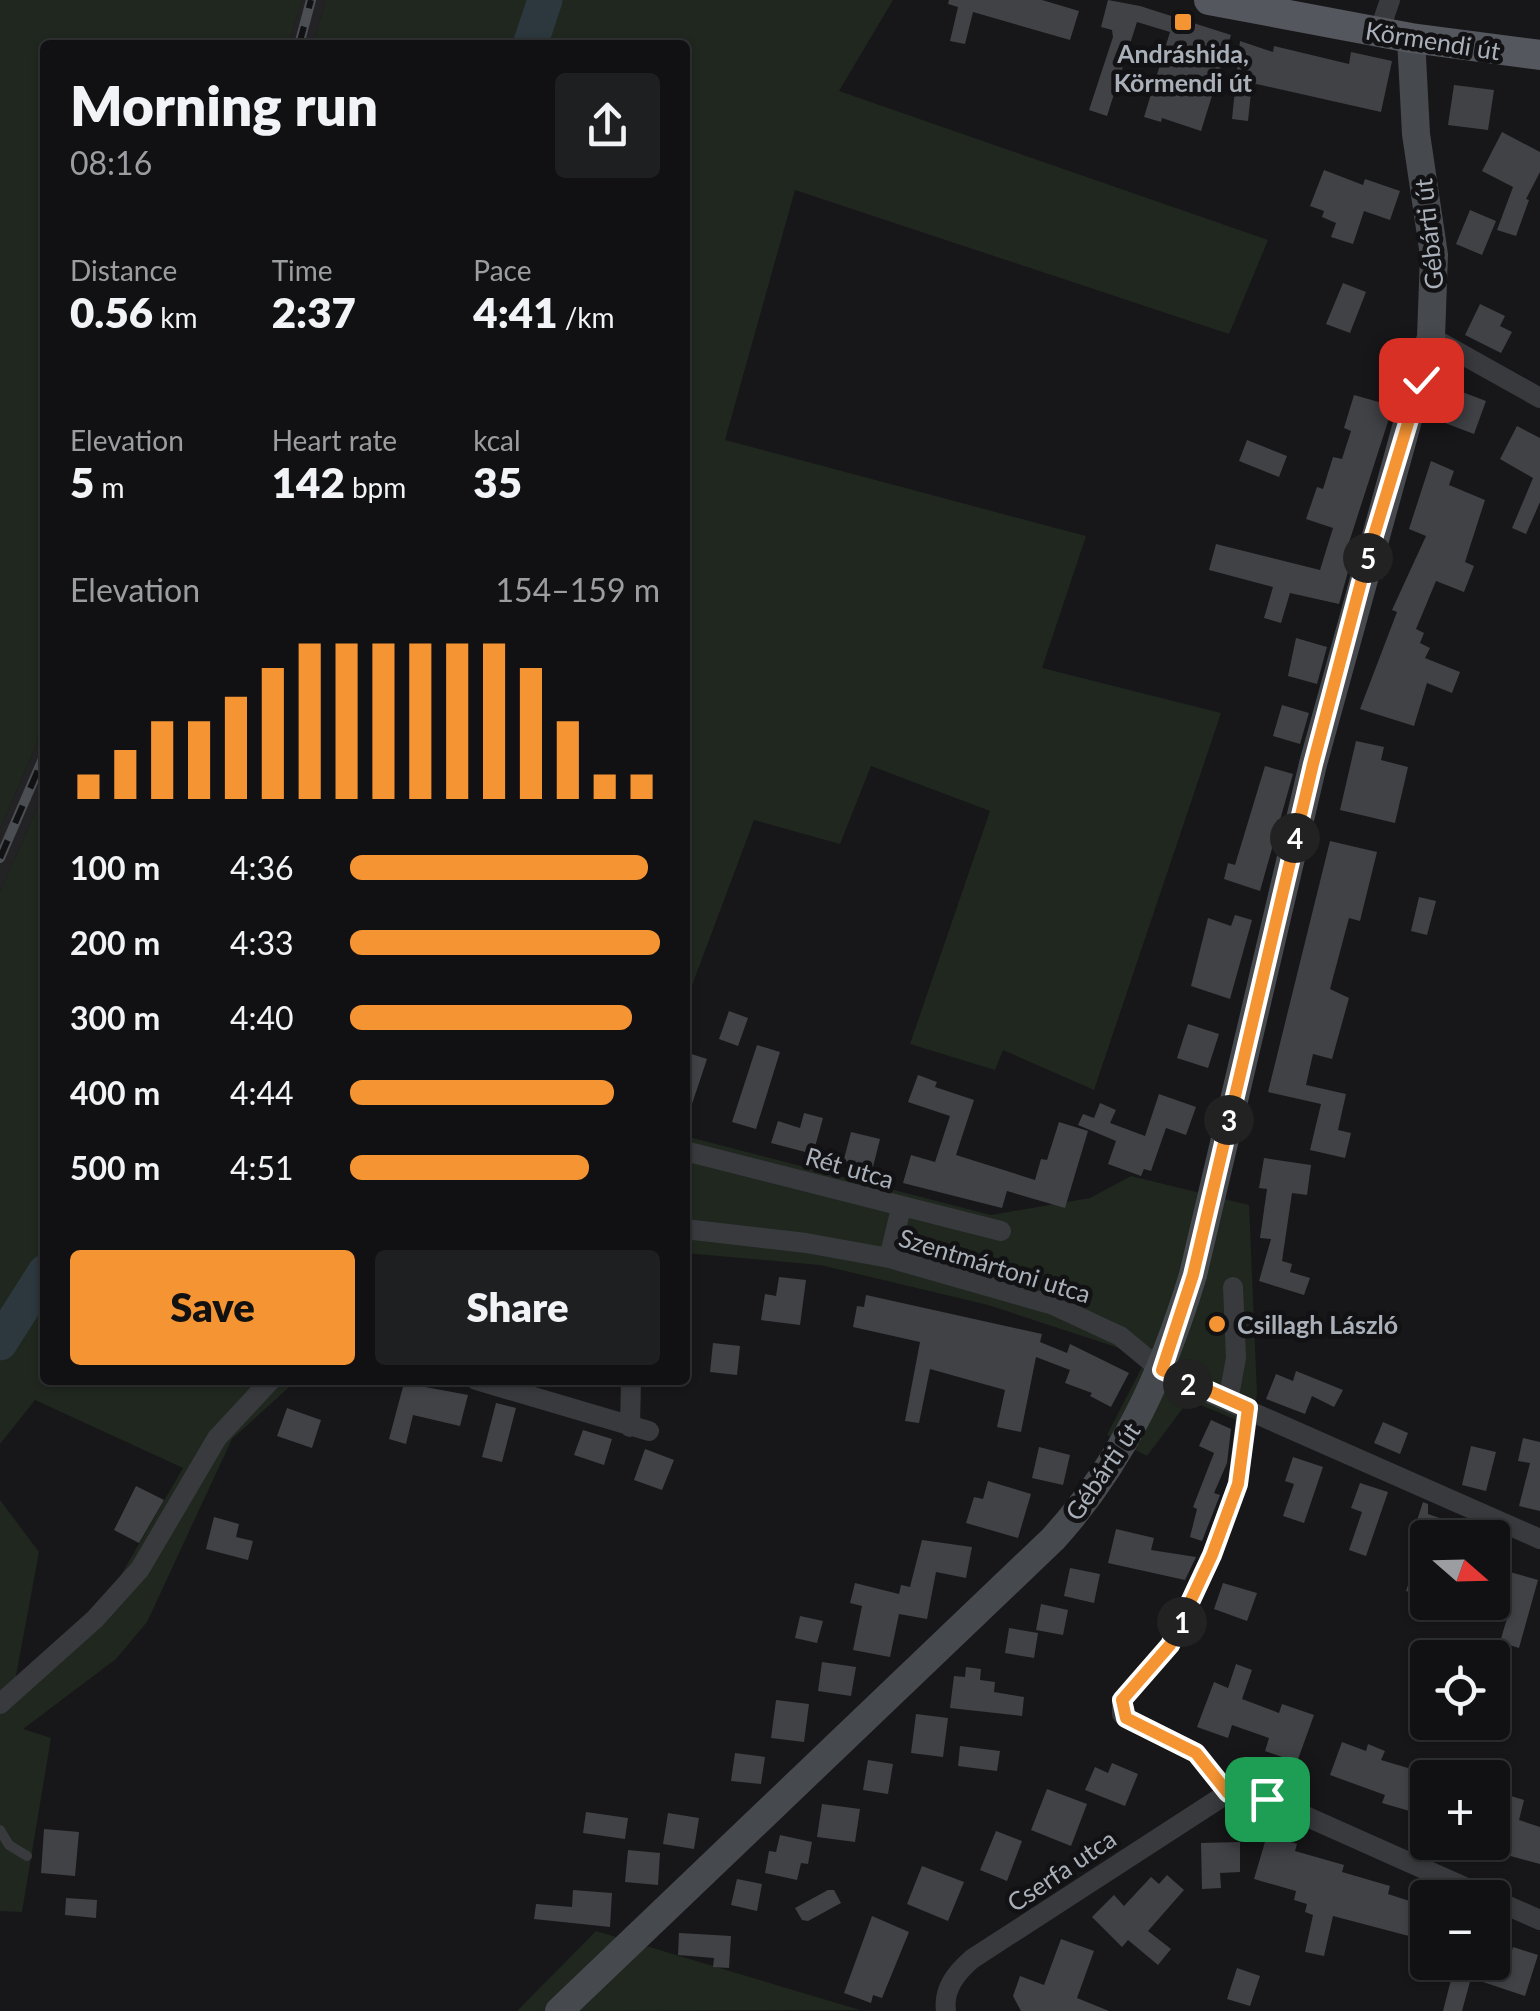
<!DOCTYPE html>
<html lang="en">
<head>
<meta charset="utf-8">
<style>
  body { margin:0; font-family:Lato,sans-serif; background:#1e1f21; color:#f1f3f6; height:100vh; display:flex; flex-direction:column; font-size:38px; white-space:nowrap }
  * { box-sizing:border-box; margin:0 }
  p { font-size:32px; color:#9c9da0 }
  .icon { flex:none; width:55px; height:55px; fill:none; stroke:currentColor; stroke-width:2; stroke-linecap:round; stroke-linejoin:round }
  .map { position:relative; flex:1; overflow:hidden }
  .details { position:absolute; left:40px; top:40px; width:650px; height:1345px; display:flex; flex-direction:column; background:#111113; border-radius:10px; box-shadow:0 2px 8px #0004,0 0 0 2px #303133 }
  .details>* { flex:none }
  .needle { width:65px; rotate:110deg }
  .controls { position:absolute; left:1410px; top:1520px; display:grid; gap:20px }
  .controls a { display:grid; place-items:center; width:100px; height:100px; border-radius:10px; background:#111113; box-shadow:0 2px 8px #0004,0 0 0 2px #303133; font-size:50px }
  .pin { position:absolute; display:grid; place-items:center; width:85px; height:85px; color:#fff; margin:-42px; border-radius:20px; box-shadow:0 5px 15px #0006 }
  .km { position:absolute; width:50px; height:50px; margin:-25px; border-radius:50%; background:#222; color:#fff; font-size:28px; line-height:50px; text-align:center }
  .round { display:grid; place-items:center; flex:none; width:105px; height:105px; border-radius:10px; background:#1e1f21 }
  .head { display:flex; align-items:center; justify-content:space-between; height:170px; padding:0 30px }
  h1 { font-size:55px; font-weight:800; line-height:75px }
  .figures { display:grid; grid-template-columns:repeat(3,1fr); gap:15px; height:170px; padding:10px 30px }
  .figures div { display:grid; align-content:center }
  .figures b { font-size:42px; font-weight:800 }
  .figures small { font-size:28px; font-weight:400 }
  .figures p { font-size:28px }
  .chart { height:280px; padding:20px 30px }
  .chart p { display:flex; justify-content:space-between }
  .chart svg { width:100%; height:180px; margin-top:10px; stroke:#f59433; stroke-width:6 }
  .cta { display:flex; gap:20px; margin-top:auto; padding:20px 30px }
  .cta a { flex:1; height:115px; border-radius:10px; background:#f59433; color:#111; font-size:40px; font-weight:800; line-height:115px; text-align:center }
  .cta a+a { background:#1e1f21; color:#f1f3f6 }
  ul { padding:0 30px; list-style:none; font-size:32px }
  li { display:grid; grid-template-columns:160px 120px 1fr; align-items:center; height:75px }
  li i { height:25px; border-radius:12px; background:#f59433 }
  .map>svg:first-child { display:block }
  .built { fill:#232326 }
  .green { fill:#1f271f }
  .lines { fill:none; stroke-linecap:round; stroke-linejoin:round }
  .river { stroke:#2c383d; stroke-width:35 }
  .building { fill:#414246 }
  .lane { stroke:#383a3e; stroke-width:10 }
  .street { stroke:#383a3e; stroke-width:20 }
  .secondary { stroke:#46494e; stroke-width:28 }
  .primary { stroke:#54575d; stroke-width:30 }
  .rail-casing { stroke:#4b4e53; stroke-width:10 }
  .rail { stroke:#121214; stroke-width:6; stroke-dasharray:19; stroke-linecap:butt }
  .route-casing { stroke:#fff; stroke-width:20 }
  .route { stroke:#f59433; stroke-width:12 }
  .poi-dot { fill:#f59433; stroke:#121214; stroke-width:4 }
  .labels { text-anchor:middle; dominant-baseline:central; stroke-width:9; stroke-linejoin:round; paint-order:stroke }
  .street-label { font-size:25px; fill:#a9b0b9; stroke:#121214 }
  .poi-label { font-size:25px; font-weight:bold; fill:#a9b0b9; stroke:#121214 }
</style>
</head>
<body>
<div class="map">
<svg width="1540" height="2011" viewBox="0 0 1540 2011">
  <rect width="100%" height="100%" fill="#171719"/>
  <path class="built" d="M302,0H326L313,45H288Z
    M45,725V790L0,892V829Z"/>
  <path class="green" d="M0,0H302L288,45H45V725L0,829Z
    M326,0H893L839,91L1268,240L1229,334L795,190L725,440L1086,536L1042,668L1221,713L1094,1090L1003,1050L995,1070L910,1044L990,811L871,766L840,844L754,820L685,1004V45H313Z
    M45,790V1380H297L232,1439L147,1622L116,1659L23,1729L51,1738L22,1912L0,1911V1500L39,1552L15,1681L110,1594L183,1468L35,1400L0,1444V892Z
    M685,1136L991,1215L1090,1198L1131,1176L1249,1205L1257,1393L1253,1427L1189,1400L1147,1456L1107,1435L1142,1367L1125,1350L988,1305L820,1265L685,1253Z
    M596,1931L860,2010L517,2011Z"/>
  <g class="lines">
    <path class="river" d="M530,45L545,0
      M0,1343L45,1272"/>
  </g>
  <path class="building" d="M949,0H1042L1079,11L1070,40L973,12L965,44L950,41L958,7L948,4Z
    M1108,0L1140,6L1231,35L1201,131L1162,118L1161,122L1144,117L1170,32L1137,22L1107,116L1089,110L1113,37L1112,30L1101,27Z
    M1240,41L1273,52L1274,46L1349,64L1351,52L1392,61L1381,112L1252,83L1248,121L1232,119Z
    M1454,85L1494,90L1488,130L1448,125Z
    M1502,132L1540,152V172L1526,199L1529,200L1516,236L1497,230L1513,187L1482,171Z
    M1324,170L1363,185L1365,179L1400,191L1390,220L1364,211L1353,244L1331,237L1336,223L1322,217L1324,211L1310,206Z
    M1470,210L1496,221L1482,255L1456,244Z
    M1343,283L1366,292L1350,333L1326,324Z
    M1480,304L1505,316L1500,326L1512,332L1501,353L1465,335Z
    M1457,390L1486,401L1474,434L1445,423Z
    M1354,395L1393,406L1344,558L1351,561L1339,604L1290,593L1281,623L1264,618L1273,587L1209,570L1216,544L1320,570L1333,528L1306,519L1317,487L1323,489L1333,457L1342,459L1351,431L1344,428Z
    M1517,426L1540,438V502L1526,534L1512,528L1533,478L1500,459Z
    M1247,440L1287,456L1279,477L1239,461Z
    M1431,461L1454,471L1449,485L1485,500L1465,562L1474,566L1464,592L1436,581L1416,629L1424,633L1420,643L1430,648L1425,658L1460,672L1452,693L1427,683L1414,726L1360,709L1397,612L1392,610L1426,536L1409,529Z
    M1296,638L1327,647L1317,684L1288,676Z
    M1282,705L1309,713L1300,744L1273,736Z
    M1356,741L1384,747L1381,760L1408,767L1395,823L1340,810Z
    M1265,766L1293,774L1260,891L1224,879L1228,863L1235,865Z
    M1330,841L1377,852L1360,921L1349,918L1330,989L1349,998L1332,1059L1313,1054L1306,1085L1346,1094L1338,1130L1351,1133L1345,1158L1310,1150L1321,1104L1268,1092Z
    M1419,897L1436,901L1427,935L1411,931Z
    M1235,915L1252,920L1230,999L1191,986L1208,918L1231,926Z
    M729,1011L748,1018L738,1046L719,1039Z
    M1188,1024L1219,1034L1208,1068L1177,1058Z
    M757,1045L780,1052L756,1129L732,1122Z
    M685,1052L707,1059L688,1116H685Z
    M918,1075L937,1082L935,1087L974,1100L956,1155L1035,1180L1041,1159L1047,1160L1059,1122L1088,1131L1065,1208L1007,1191L1002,1208L903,1183L911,1155L935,1162L950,1116L908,1102Z
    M1159,1094L1196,1107L1186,1135L1166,1128L1151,1171L1144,1169L1141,1176L1108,1164L1116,1141L1078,1125L1083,1114L1094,1118L1100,1103L1116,1110L1110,1123L1145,1136Z
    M804,1113L823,1118L813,1154L771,1143L778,1121L800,1128Z
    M851,1132L880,1139L872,1171L843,1163Z
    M1264,1158L1311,1165L1307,1195L1292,1193L1282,1261L1292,1264L1290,1272L1310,1278L1304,1295L1259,1281L1271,1239L1260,1238L1267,1189L1259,1188Z
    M779,1277L806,1280L800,1325L761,1320L765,1294L776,1296Z
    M866,1295L1042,1334L1040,1342L1067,1353L1070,1344L1129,1373L1111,1407L1090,1396L1092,1393L1065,1383L1070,1370L1036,1357L1021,1432L997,1427L1005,1390L930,1369L919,1423L905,1421L920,1342L853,1327L857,1306L864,1307Z
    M713,1343L740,1346L737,1375L710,1372Z
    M1296,1371L1343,1390L1334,1407L1312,1396L1305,1414L1266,1399L1276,1374L1293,1381Z
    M404,1383L468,1395L460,1426L413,1415L406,1444L389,1439Z
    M496,1403L516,1408L502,1462L482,1457Z
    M287,1408L321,1420L312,1448L277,1436Z
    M1211,1420L1231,1429L1227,1463L1214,1493L1220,1495L1202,1541L1190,1537L1197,1509L1193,1507L1214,1453L1199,1446Z
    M1383,1422L1408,1433L1400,1454L1374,1443Z
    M583,1430L612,1439L604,1465L574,1455Z
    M1523,1438L1540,1442V1511L1519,1506L1530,1463L1518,1461Z
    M1471,1446L1496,1452L1486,1491L1462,1485Z
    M1039,1447L1070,1455L1063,1485L1032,1478Z
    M645,1449L674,1460L662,1490L634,1480Z
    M1293,1457L1323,1467L1304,1523L1283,1516L1294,1484L1285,1481Z
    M988,1481L1031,1494L1018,1538L966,1523L974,1497L983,1499Z
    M1360,1483L1388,1492L1366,1556L1349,1550L1362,1512L1351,1508Z
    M136,1486L164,1500L139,1543L114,1530Z
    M1423,1502L1428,1504V1514L1451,1522L1447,1538H1428V1598L1406,1591L1421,1545L1410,1542Z
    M214,1517L239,1524L236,1537L253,1541L248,1560L206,1549Z
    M1116,1529L1154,1538L1151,1550L1196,1557L1185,1580L1108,1563Z
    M922,1540L972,1547L966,1578L936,1572L927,1619L899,1614L890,1657L853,1650L862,1606L850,1603L855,1583L899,1594L901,1585L910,1587Z
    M1492,1567L1538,1580L1519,1648L1500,1642L1508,1615L1492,1611Z
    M1070,1568L1100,1574L1094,1603L1064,1596Z
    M1223,1583L1257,1593L1247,1621L1214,1609Z
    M1041,1604L1068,1610L1063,1635L1036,1630Z
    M800,1616L823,1621L817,1643L795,1638Z
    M1009,1628L1038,1633L1034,1658L1005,1653Z
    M822,1662L856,1667L851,1696L818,1691Z
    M1236,1664L1252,1670L1242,1699L1279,1713L1282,1704L1314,1715L1297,1762L1265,1751L1269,1738L1232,1725L1228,1738L1197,1727L1214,1682L1228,1688Z
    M966,1667L981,1669L980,1680L995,1682L994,1692L1024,1697L1022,1716L950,1708L954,1676L965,1677Z
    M776,1700L809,1704L804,1742L771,1738Z
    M916,1714L948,1718L943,1757L911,1753Z
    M1342,1742L1366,1751L1368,1744L1385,1751L1381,1760L1425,1773L1413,1812L1382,1803L1385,1795L1330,1775Z
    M960,1746L1000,1751L997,1771L958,1766Z
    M735,1753L765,1757L761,1784L731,1781Z
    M868,1760L893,1764L888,1794L863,1790Z
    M1112,1763L1138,1774L1125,1806L1085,1790L1095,1767L1108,1773Z
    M1047,1789L1087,1804L1071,1846L1031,1830Z
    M1511,1796L1524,1800L1519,1820L1540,1827V1864L1492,1851V1809L1506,1812Z
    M822,1804L860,1809L855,1842L817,1837Z
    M586,1812L628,1818L625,1839L583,1833Z
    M668,1813L699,1818L694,1849L663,1844Z
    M44,1829L79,1832L75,1876L41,1873Z
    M996,1831L1022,1841L1007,1881L980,1870Z
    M780,1835L812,1842L808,1864L801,1863L797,1880L765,1873L769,1851L776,1852Z
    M1267,1835L1297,1844L1295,1851L1344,1865L1342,1872L1390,1886L1388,1894L1428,1907L1424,1940L1333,1916L1324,1956L1305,1952L1313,1915L1305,1912L1307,1904L1294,1900L1296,1891L1254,1879Z
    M1240,1842V1872L1220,1873L1221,1888L1202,1889L1201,1843Z
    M628,1850L660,1853L658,1885L625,1882Z
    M922,1866L964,1882L948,1921L907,1904Z
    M1167,1875L1184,1890L1148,1931L1171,1949L1158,1965L1128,1940L1122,1947L1092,1917L1114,1895L1124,1906L1151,1877L1159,1884Z
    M737,1879L762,1884L757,1911L731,1905Z
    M573,1890L612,1893L610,1927L534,1919L536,1904L572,1907Z
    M828,1890H834L841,1903L808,1921L802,1920L795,1908Z
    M66,1898L97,1900L96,1918L65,1915Z
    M872,1916L909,1932L882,1998L873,1995L871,2003L844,1993Z
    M679,1933L731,1936L729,1968L713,1967L714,1958L678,1955Z
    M1061,1939L1094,1951L1077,1998L1109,2011H1021L1013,1996L1020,1976L1044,1985Z
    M1513,1947L1538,1955L1525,1996L1471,1978L1462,2011H1443L1453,1972L1433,1966V1962H1492L1494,1955L1509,1960Z
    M1237,1968L1260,1976L1250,2006L1227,1999Z"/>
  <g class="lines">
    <path class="lane" d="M0,1830L9,1845L27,1856"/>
    <path class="street" d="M1379,32L1390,0
      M1431,337L1540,398
      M685,1151L1001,1231
      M685,1229L806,1243L889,1258L1053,1305L1120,1336L1161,1370L1193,1386L1540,1539
      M889,1258L901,1208
      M476,1380L649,1431
      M1228,1401L1236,1358L1233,1287
      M630,1427L631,1380
      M0,1704L95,1619L140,1569L217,1438L271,1380
      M1228,1793L1196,1753L1126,1718L1122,1714V1700L1170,1645L1212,1555L1238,1484L1247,1409
      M1492,1899L1540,1920
      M946,2011C943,1989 956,1973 972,1959L1228,1793L1267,1799L1489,1898"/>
    <path class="secondary" d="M559,2011L1053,1539C1123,1462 1163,1374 1193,1275L1313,764L1431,337L1434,255L1416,134L1411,38"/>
    <path class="primary" d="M1209,0L1411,38L1540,55"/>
    <g class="rail-casing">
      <path id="rail" d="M299,45L311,0
        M0,858L45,754"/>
    </g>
    <use href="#rail" class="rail"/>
  </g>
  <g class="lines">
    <g class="route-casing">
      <path id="route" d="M1267,1799L1228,1793L1196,1753L1126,1718L1122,1700L1170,1645L1212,1555L1238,1484L1248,1408L1162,1370L1193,1275L1313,764L1369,552L1421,380"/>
    </g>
    <use href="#route" class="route"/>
  </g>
  <g class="poi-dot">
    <rect x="1173" y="12" width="20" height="20" rx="5"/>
    <circle cx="1217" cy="1324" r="10"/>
  </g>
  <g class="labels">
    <g class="street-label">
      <text transform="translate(1433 40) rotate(9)">Körmendi út</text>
      <text transform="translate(1428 234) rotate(-96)">Gébárti út</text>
      <text transform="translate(850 1167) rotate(16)">Rét utca</text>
      <text transform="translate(995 1265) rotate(17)">Szentmártoni utca</text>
      <text transform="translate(1102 1471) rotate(-56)">Gébárti út</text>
      <text transform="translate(1061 1870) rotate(-34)">Cserfa utca</text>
    </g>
    <g class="poi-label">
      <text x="1183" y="53">Andráshida,<tspan x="1183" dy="29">Körmendi út</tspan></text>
      <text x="1237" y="1324" text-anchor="start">Csillagh László</text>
    </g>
  </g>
</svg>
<div class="controls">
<a><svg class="needle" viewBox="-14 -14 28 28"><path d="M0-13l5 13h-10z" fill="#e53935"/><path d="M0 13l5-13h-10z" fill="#9c9da0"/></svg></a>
<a><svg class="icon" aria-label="locate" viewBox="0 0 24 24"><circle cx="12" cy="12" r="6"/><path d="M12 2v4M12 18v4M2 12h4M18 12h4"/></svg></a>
<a>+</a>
<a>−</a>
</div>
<div class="pin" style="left:1267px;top:1799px;background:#1e9e55"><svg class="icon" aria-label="arrive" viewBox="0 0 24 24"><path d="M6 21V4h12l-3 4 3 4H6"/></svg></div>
<div class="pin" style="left:1421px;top:380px;background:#d93025"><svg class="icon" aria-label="check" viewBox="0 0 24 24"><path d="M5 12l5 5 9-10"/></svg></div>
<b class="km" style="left:1182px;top:1622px">1</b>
<b class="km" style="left:1188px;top:1384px">2</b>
<b class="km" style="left:1229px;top:1120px">3</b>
<b class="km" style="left:1295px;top:838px">4</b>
<b class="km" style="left:1368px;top:558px">5</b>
<section class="details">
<div class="head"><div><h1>Morning run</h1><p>08:16</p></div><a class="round"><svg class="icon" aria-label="share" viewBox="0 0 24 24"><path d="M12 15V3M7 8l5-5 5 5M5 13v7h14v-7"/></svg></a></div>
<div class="figures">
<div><p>Distance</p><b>0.56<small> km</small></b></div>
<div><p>Time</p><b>2:37</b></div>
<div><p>Pace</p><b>4:41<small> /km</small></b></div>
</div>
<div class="figures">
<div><p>Elevation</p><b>5<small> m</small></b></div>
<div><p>Heart rate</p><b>142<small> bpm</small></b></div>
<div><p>kcal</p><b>35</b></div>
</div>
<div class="chart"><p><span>Elevation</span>154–159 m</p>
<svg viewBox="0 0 160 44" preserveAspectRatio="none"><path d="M5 44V38M15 44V32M25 44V25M35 44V25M45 44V19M55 44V12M65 44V6M75 44V6M85 44V6M95 44V6M105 44V6M115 44V6M125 44V12M135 44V25M145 44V38M155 44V38"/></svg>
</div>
<ul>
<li><b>100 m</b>4:36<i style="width:96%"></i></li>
<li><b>200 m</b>4:33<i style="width:100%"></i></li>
<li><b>300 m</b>4:40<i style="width:91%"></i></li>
<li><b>400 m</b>4:44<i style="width:85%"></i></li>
<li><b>500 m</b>4:51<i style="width:77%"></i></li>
</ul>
<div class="cta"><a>Save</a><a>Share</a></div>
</section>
</div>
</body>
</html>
